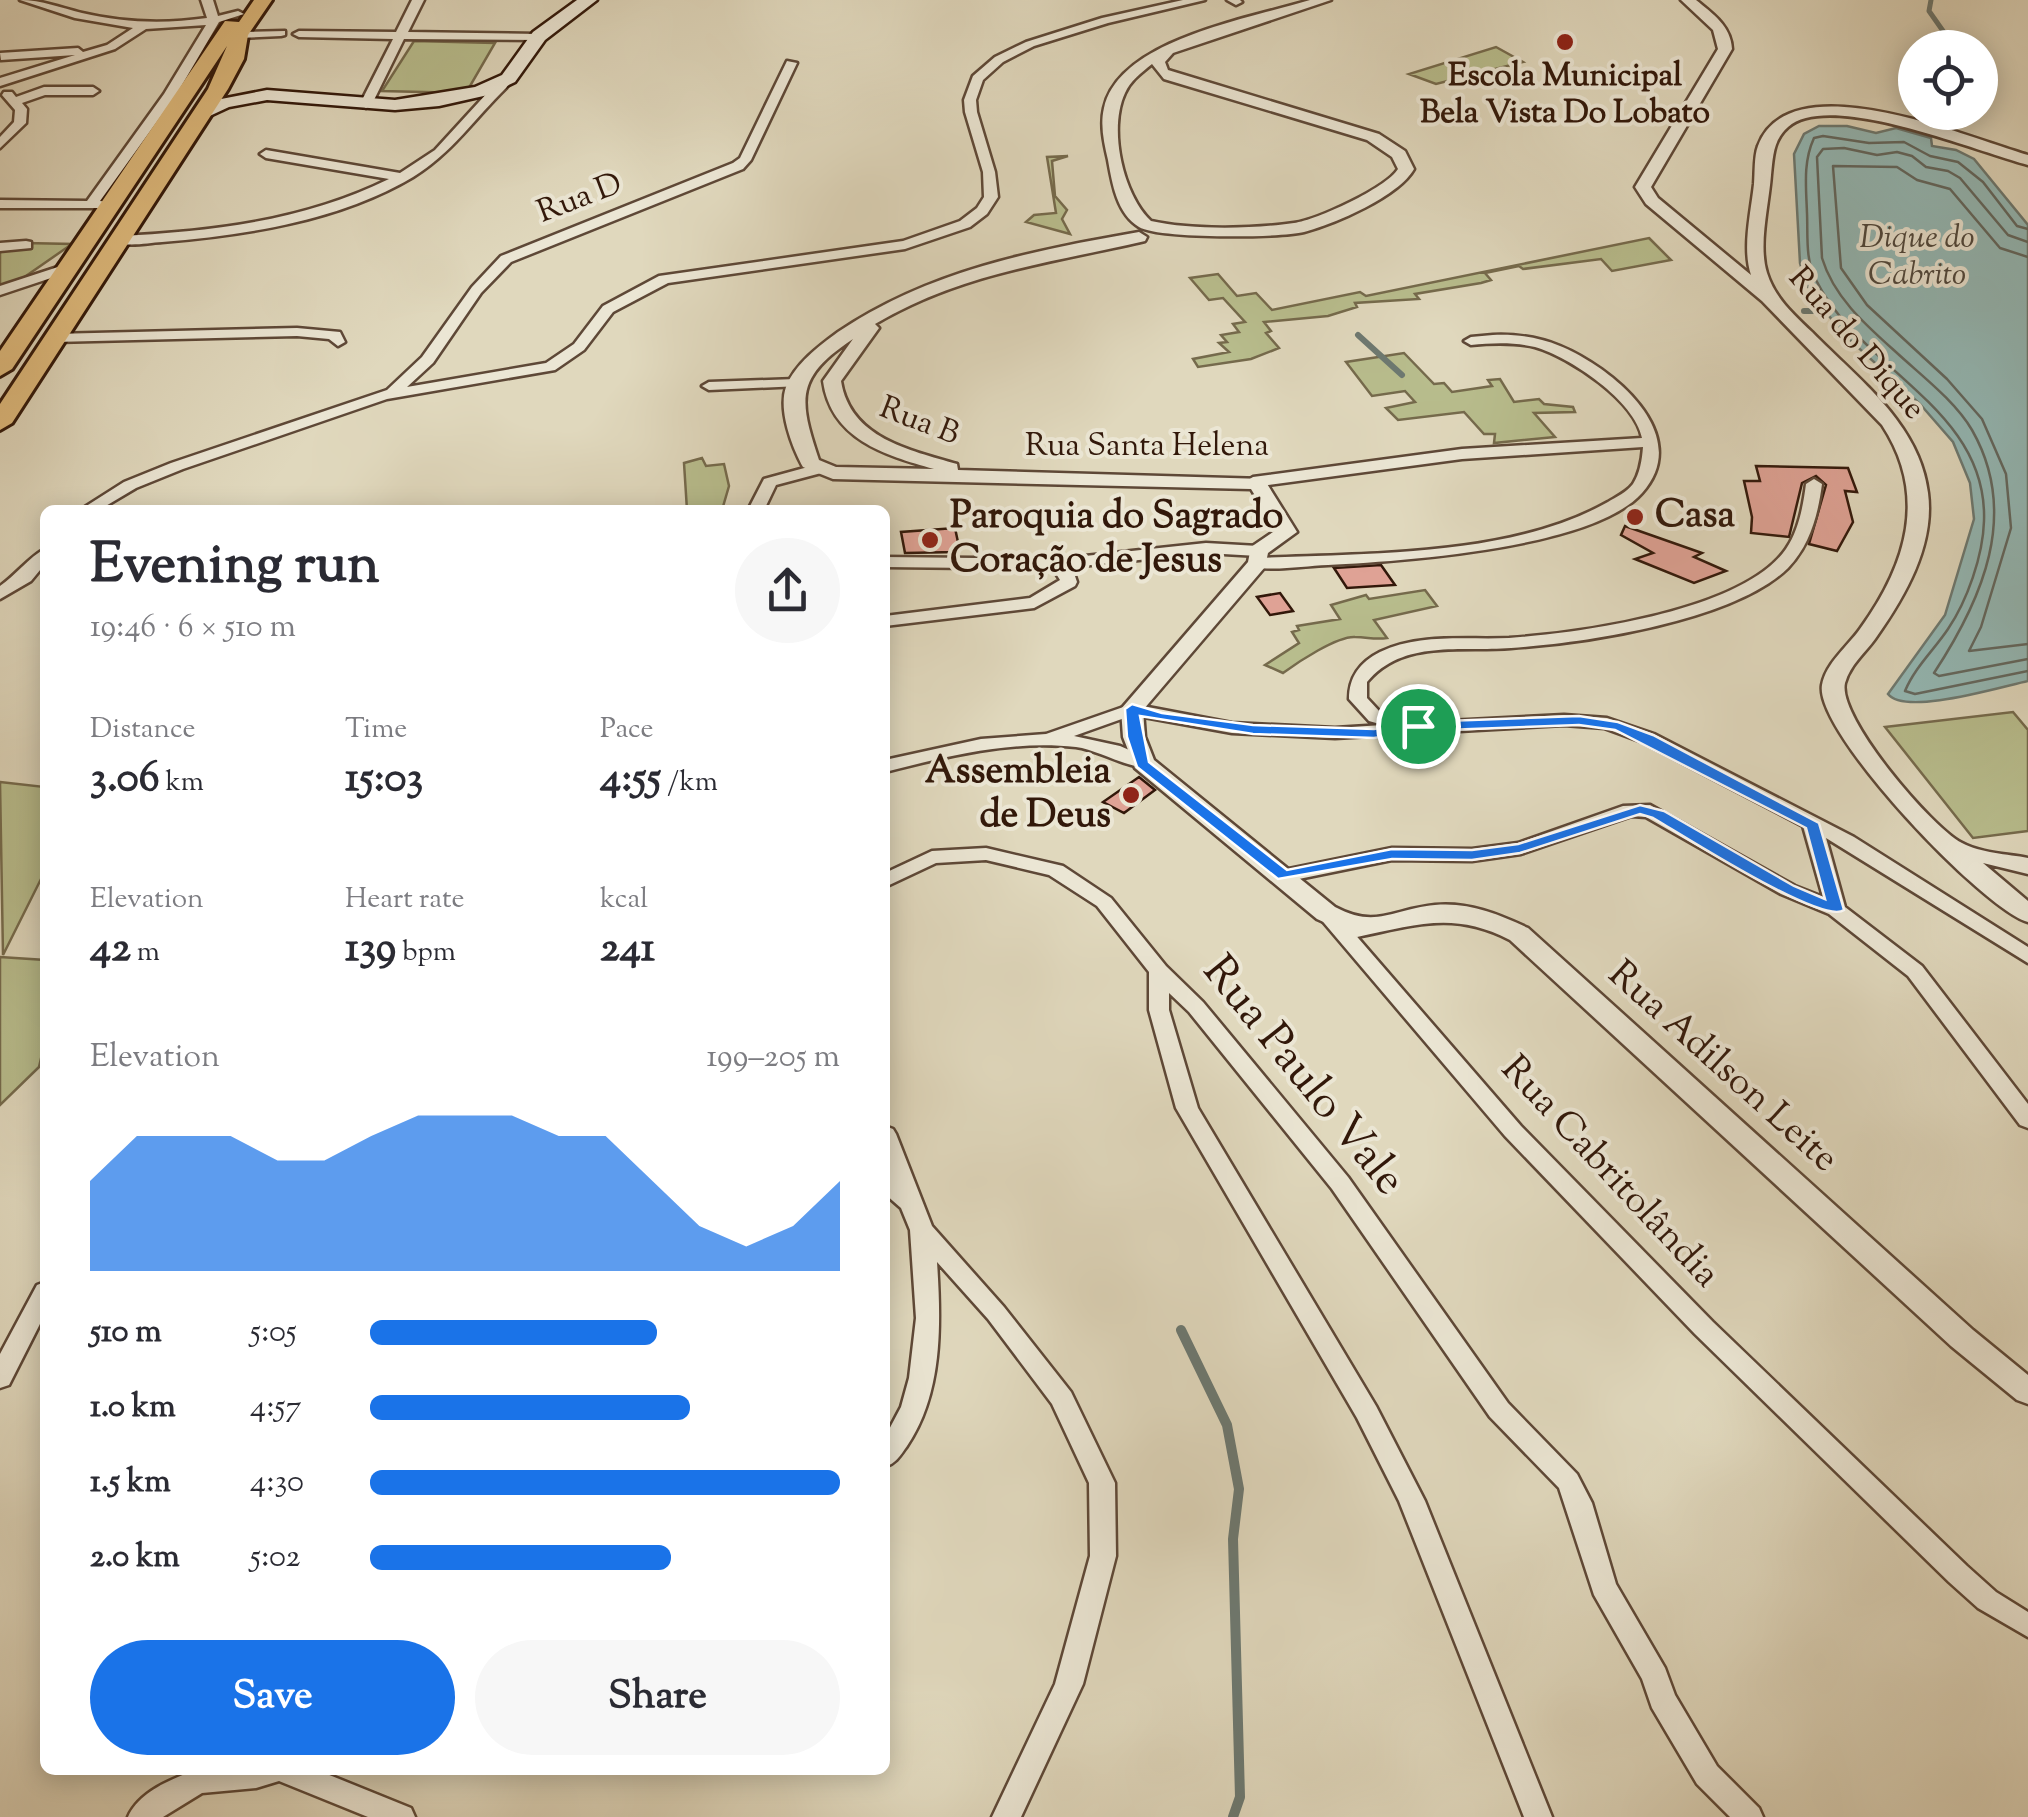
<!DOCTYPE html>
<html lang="en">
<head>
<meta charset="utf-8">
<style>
  body { margin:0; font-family:"Sorts Mill Goudy",serif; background:#f7f7f7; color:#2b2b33; height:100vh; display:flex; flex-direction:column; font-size:38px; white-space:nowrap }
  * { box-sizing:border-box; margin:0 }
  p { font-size:32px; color:#7c7c81 }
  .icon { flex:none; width:55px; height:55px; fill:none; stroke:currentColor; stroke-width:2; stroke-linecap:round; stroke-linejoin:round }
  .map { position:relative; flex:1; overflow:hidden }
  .details { position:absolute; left:40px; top:505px; width:850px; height:1270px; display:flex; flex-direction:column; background:#fff; border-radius:15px; box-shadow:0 5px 25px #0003 }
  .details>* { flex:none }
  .fabs { position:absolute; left:1898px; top:30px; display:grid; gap:20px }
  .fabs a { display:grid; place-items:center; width:100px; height:100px; border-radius:50%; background:#fff; box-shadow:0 5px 25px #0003; font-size:50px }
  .pin { position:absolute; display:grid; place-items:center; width:85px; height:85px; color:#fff; margin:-42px; border:5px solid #fff; border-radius:50%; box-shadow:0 2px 10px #0007 }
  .round { display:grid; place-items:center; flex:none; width:105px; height:105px; border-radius:52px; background:#f7f7f7 }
  .head { display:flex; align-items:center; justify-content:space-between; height:170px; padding:0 50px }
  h1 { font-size:55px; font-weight:800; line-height:75px }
  .metrics { display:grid; grid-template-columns:repeat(3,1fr); gap:15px; height:170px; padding:10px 50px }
  .metrics div { display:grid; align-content:center }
  .metrics b { font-size:42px; font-weight:800 }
  .metrics small { font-size:28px; font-weight:400 }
  .metrics p { font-size:28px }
  .chart { height:280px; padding:20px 50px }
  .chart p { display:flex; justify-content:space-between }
  .chart svg { width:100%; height:180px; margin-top:10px; fill:#1a73e8; opacity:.7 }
  .action { display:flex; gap:20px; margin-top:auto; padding:20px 50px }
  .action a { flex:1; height:115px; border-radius:60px; background:#1a73e8; color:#fff; font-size:40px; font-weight:800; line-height:115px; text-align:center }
  .action a+a { background:#f7f7f7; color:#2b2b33 }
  ul { padding:0 50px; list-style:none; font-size:32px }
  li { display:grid; grid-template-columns:160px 120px 1fr; align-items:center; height:75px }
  li i { height:25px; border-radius:12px; background:#1a73e8 }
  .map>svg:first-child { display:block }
  .green { fill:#b8bd8d; stroke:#756a4c; stroke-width:2.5 }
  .water { fill:#94b9b6; stroke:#6d7971; stroke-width:2.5 }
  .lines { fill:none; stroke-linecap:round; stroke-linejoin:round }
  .shore { stroke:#636860; stroke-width:2.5 }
  .stream-far2 { stroke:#6d7971; stroke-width:5 }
  .stream-far1 { stroke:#6d7971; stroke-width:6 }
  .stream { stroke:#6d7971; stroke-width:10 }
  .building { fill:#dfa295; stroke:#32180a; stroke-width:2.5 }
  .minor-casing { stroke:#5e4837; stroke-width:5 }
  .tertiary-casing { stroke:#5e4837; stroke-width:5 }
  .secondary-casing { stroke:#32180a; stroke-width:5 }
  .primary-casing { stroke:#32180a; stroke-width:6 }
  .minor { fill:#ebe6d4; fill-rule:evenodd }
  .tertiary { fill:#ebe6d4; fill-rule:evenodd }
  .secondary { fill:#ebe6d4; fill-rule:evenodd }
  .primary { fill:#e0bc7e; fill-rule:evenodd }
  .route { fill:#1a73e8; stroke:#fff; stroke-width:2.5; fill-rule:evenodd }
  .poi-dot { fill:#8f2418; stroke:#ebe6d4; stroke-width:4 }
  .labels { text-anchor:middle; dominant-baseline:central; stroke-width:8; stroke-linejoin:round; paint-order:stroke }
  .far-poi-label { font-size:32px; font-weight:bold; fill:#32180a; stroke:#ebe6d4 }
  .far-street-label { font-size:32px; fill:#32180a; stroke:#ebe6d4 }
  .far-water-label { font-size:32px; font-style:italic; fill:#4f483e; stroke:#ebe6d4 }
  .poi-label { font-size:38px; font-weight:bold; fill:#32180a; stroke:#ebe6d4; text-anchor:start }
  .street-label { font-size:38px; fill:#32180a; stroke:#ebe6d4 }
  .near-street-label { font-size:45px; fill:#32180a; stroke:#ebe6d4 }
</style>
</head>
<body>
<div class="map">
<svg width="2028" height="1817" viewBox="0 0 2028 1817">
  <rect width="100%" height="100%" fill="#e0d8bd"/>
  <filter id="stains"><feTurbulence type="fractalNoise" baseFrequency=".002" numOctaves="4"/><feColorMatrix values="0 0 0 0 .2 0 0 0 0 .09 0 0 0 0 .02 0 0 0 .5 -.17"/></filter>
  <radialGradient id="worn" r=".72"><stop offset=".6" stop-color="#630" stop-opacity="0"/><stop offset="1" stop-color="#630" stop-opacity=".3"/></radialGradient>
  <path class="green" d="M414,41L495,43L466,93L382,91Z
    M1496,47L1523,62L1436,84L1409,74Z
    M1068,156L1052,161L1055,196L1067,210L1062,219L1070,234L1026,222L1034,215L1056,213L1047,157Z
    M1649,238L1671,260L1612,271L1601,259L1523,269L1519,266L1485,273L1491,280L1481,283L1415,294L1419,299L1355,303L1357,307L1328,316L1264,322L1271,331L1266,333L1279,348L1251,359L1198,367L1193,359L1229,352L1219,343L1227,342L1221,335L1239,332L1233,324L1245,322L1223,298L1209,300L1190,278L1218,274L1237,296L1256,293L1272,310L1360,292L1366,296Z
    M24,243L72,244L0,294V246Z
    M1404,353L1434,384L1444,383L1452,392L1492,386L1488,380L1500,379L1514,402L1539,399L1544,404L1573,407L1575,412L1534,413L1555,437L1494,443L1495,434H1484L1464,412L1398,420L1386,408L1415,402L1405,391L1372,396L1346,362Z
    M702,458L706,466L724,464L729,486L722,510H687L684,463Z
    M1425,590L1437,606L1374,620L1387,638C1374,640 1368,637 1355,637C1337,636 1298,662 1283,673L1265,665L1299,643L1292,632L1299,630L1297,626L1340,619L1331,605L1366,595L1369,599Z
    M2013,712L2028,730V831L1973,838L1885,727Z
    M0,782L45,787V871L3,955Z
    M0,957L45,960V1041L39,1067L0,1105Z"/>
  <path class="water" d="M1819,126H1847L1876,133L1896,128L1931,138L1932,146L1956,150L1974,159L2028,225V681C2000,687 1905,716 1888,694L1945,615L1974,519L1970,483L1953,442L1920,404L1840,331L1806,284L1800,263L1794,154L1804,134Z"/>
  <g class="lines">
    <path class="shore" d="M2028,229L2017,226L1983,182L1958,162L1930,156L1904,142L1869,143L1823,136L1814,138C1803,162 1806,186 1807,213C1808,235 1805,260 1816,280C1860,370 1988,408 1984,521C1983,556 1967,601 1948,629C1934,650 1915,667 1905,691L1915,694L2028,671
      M2028,242L2008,235L1960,178L1948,171L1926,167L1912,156L1897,152L1877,155L1844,148L1823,149L1817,157L1822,258C1834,298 1867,326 1897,353C1922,376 1955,401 1972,430C2020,514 1982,600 1934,673L1939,676L2028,659
      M2028,257L2000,248L1950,189L1917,180L1897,167L1833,166L1841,268L1867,305L1947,379L1982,419L2006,474L2011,528L1981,627L1969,651L2028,644"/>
    <path class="stream-far2" d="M1931,0L1929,11L1955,48"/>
    <path class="stream-far1" d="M1804,311H1824
      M1358,335L1402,375"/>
    <path class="stream" d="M1181,1330L1227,1425L1239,1489L1233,1539L1240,1797L1233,1817"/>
  </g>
  <path class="building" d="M1756,466L1848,468L1857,492L1845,491L1853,522L1837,551L1809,544L1826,485L1816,476L1802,483L1789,537L1751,533L1752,517L1744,481H1760Z
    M1625,526L1702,553L1694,557L1726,571L1694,583L1635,559L1653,553L1621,535Z
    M955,528L959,547L954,548L956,552L905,553L901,532Z
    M1381,565L1395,585L1347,588L1334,568Z
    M1280,593L1293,611L1270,615L1257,597Z
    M1139,777L1155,790L1124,813L1103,802Z"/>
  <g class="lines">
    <g class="minor-casing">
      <path id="minor" d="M20,0C42,0 61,8 82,13C124,23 165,24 207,18L201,0H213L218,16L238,11L244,14L219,22L176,95L100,201L108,202V208H0V200L87,201L164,94L206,25L146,29L115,49L0,86V78L75,55L1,60L0,53L78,48L83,52L107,45L133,28L75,18Z
        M412,0H424L408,32L538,34L544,37L538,40L404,39L372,104L366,108L360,104L393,39L299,37L293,34L299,31L396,32Z
        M1183,0H1205L1108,23L1034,46L1003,62L983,80L976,100L977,112L995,172L998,197L987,214L970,227L905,249L668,283L613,312L584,350L555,370L387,399L183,469L136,488L99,510H80L124,482L171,463L387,390L422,357L472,287L501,256L733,163L740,158L787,61L797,63L751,160L743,169L511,262L481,293L433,363L407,387L546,363L574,344L603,306L659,276L903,241L960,221L977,208L984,197L983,172L965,112L964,100L973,76L995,57L1026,42L1102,18Z
        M1227,0H1240L1242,2L1236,5Z
        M285,31V35L281,36L239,38L233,35L239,32Z
        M502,81L508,85L506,88C475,118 451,154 413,177C339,221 246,235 162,242C147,243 123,248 110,240L117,236C210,232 304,221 389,179L266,158L260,154L266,150L400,173L435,150L489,91Z
        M44,87H93L99,91L93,95H45L22,103L27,109L26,123L0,148V137L14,122L15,110L2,95L4,92H12L16,97Z
        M26,241L31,242V248L0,251V243Z
        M67,264L74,268L72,271L0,295V286Z
        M297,328L340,332L345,342L338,346L329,339L297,336L54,342L47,338L54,334Z
        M1493,335C1516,334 1538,337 1560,346C1611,367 1695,434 1642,493C1592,549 1401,561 1328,565C1304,566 1276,571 1252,567L1250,563L1258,558C1367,553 1511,557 1608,502C1616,497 1627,492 1633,484C1640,473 1642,460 1643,447L1462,459L1253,487L1245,482L1253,477L1462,449L1642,438C1635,401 1570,357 1535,347C1514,342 1492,343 1471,345L1464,341L1471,337Z
        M796,379L801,380V386L709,390L702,386L709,382Z
        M819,464L827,469L825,472L776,485L764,510H748L764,479Z
        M1814,479L1822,484C1818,515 1810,545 1788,568C1734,621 1585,643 1511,648C1461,652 1403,639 1367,682V698L1381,713L1410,723L1564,715L1607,718L1654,734L1854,837L2028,947V963L1826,838L1845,907L1922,966L2028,1104V1128L2020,1125L1908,976L1829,914L1781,894L1646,817L1632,816L1521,854L1472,861L1392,860L1284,882L1274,876L1284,870L1392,848L1472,849L1518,843L1623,806L1650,805L1795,886L1823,897L1803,826L1642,742L1604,728L1564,725L1335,738L1232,733L1133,715L1074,736L1120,746L1150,759L1152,763L1150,767C1130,770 1099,750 1076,747C1010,740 948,756 885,772V760L981,739L1046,734L1132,704L1232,723L1335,728L1383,725L1369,721L1349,699C1349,677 1360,662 1380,652C1420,633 1467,640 1509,638C1580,633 1743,611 1786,549C1799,530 1803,506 1806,484Z
        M1206,543L1258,546L1266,551L1258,556L1206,553L1072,567L1077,582L1075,586L1034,608L885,626V616L1030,598L1060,580L1053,569L885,567V557L1057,559Z
        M45,549V564L31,581L0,599V586C15,576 30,556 45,549Z
        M986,848L1063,866L1111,898L1166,966L1203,1002L1348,1177L1508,1403L1577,1474L1592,1503L1616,1584L1665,1668L1675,1695L1717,1766L1759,1808L1763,1817H1730L1697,1784L1652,1708L1642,1679L1594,1595L1559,1488L1490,1417L1332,1189L1189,1012L1169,993V1010L1198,1108L1376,1406L1425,1501L1552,1817H1524L1399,1501L1357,1418L1176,1108L1149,1010V972L1097,906L1049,875L986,860L936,863L885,887V873L932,851Z
        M1326,907L1333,909L1521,1126L1713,1322L1967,1566L1996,1592L2028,1612V1637L1978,1608L1949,1582L1695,1334L1505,1136L1319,917L1316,913L1319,909Z
        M885,1126L893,1129L896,1134L932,1226L1004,1307L1071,1392L1115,1483L1116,1556L1083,1684L1021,1817H992L1055,1684L1090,1556L1089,1483L1052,1404L988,1319L937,1262C941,1323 943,1393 907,1446C900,1456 896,1463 885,1467V1437L901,1407L909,1378L916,1318L910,1230L901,1208L885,1194V1173L888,1174Z
        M45,1282V1314L9,1385L0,1388V1354L37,1285Z
        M196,1770H317L411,1808L415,1817H368L279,1781L256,1788L202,1793L163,1817H128C139,1792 171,1779 196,1770Z"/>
    </g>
    <g class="tertiary-casing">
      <path id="tertiary" d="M1310,0H1331L1173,53L1165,62L1168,70L1379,134L1405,151L1414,169C1399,196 1335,224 1304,232C1281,238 1158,239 1139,227C1117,214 1112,183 1108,160C1104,143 1100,125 1104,108C1119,39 1252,18 1310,0ZM1152,64L1164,79L1367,140L1392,157L1398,169C1386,188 1317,220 1294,223C1253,229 1191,230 1151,221C1123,195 1108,129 1125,93C1130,81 1141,73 1152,64Z
        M1681,0H1696C1713,14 1731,26 1732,49L1651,187L1658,198L1751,275C1742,248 1751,212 1754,184C1755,172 1754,156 1758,146C1789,60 1971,139 2028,155V165C1977,152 1830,90 1788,127C1773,140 1773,157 1771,175C1769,204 1758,245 1767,273C1775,298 1793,314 1812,332C1858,379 1920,424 1928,493C1935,546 1904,598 1875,639C1865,653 1850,665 1845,683C1837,717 1932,828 1962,843C1980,853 2008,854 2028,858V874L1983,863L2028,901V922C1985,911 1814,732 1822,685C1826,663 1848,646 1860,629C1907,564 1928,495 1882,425L1762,301L1646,204L1635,187L1718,49L1713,30Z
        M1139,232L1147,237L1145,241C1050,263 961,273 875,324L879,328L841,381C850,438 909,450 957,464L958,470L1264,479L1297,532L1268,553L1265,567L1143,710L1145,737L1154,760L1335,907C1376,929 1393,909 1435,905C1469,902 1498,914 1528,928L1973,1330L2028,1375V1404L2017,1400L1951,1346L1510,940C1453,911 1417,925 1357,937L1317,919L1135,768L1123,737L1121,709L1248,562L1251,547L1276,530L1251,489L833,479L803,467C792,447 778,410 786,387C795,364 819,346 838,332C930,270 1032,251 1139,232ZM853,339L823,381C831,439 884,455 934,469L836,467L819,460C798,398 796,377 853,339Z"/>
    </g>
    <g class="secondary-casing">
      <path id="secondary" d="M577,0H597L545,40L515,82L488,95L439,106L395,110L267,100L229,107L201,120L192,114L216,100L267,90L395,100L475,87L502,75L533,32Z"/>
    </g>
    <g class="primary-casing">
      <path id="primary" d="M254,0H272L248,35L244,59L228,89L12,423L0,430V404L208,89L227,46L12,369L0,376V351L225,21L239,22Z"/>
    </g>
    <use href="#minor" class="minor"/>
    <use href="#tertiary" class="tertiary"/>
    <use href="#secondary" class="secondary"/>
    <use href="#primary" class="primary"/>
  </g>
  <path class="route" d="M1132,704L1162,713L1253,725L1374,729L1418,722L1579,716L1618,722L1653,735L1819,823L1844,910C1823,926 1681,834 1653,818L1640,814L1520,853L1472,860L1392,859L1278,879L1137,767L1127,737L1125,709ZM1140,716L1253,734L1374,738L1418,731L1579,725L1615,730L1806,828L1825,899L1794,886L1664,811L1640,805L1518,844L1472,850L1392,849L1287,870L1149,762Z"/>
  <g class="poi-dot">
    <circle cx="1565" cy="42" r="10"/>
    <circle cx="1635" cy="517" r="10"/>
    <circle cx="930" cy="540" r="10"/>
    <circle cx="1131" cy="795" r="10"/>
  </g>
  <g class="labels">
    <g class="far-poi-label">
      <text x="1565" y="77">Escola Municipal<tspan x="1565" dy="37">Bela Vista Do Lobato</tspan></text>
    </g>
    <g class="far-street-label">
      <text transform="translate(580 199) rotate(-21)">Rua D</text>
      <text transform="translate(1856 344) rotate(49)">Rua do Dique</text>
      <text transform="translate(919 422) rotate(21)">Rua B</text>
      <text x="1147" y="447">Rua Santa Helena</text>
    </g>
    <g class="far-water-label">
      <text x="1917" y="239">Dique do<tspan x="1917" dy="37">Cabrito</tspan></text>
    </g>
    <g class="poi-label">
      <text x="1655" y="517">Casa</text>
      <text x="950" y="518">Paroquia do Sagrado<tspan x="950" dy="44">Coração de Jesus</tspan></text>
      <text x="1111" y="773" text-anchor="end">Assembleia<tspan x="1111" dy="44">de Deus</tspan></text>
    </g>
    <g class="street-label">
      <text transform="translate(1722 1068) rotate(42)">Rua Adilson Leite</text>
      <text transform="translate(1609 1173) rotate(47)">Rua Cabritolândia</text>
    </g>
    <g class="near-street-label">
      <text transform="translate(1302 1077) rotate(51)">Rua Paulo Vale</text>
    </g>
  </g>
  <rect width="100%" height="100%" filter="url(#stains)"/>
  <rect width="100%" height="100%" fill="url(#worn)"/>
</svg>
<div class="fabs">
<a><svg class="icon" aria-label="locate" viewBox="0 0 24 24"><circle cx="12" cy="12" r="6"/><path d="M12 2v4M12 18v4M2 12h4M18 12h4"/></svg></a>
</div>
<div class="pin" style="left:1418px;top:726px;background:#1e9e55"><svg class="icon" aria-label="arrive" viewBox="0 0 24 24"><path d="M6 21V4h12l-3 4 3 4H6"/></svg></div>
<section class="details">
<div class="head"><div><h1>Evening run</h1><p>19:46 · 6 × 510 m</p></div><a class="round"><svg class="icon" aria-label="share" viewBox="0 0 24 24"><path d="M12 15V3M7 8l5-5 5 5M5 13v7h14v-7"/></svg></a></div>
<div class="metrics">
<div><p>Distance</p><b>3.06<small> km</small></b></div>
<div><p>Time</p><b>15:03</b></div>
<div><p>Pace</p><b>4:55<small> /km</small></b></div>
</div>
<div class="metrics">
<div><p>Elevation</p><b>42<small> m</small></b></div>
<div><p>Heart rate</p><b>139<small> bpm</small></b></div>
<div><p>kcal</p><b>241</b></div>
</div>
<div class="chart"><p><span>Elevation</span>199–205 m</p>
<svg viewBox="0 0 160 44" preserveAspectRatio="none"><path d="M0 44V22L10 11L20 11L30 11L40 17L50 17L60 11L70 6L80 6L90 6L100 11L110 11L120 22L130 33L140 38L150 33L160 22V44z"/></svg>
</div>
<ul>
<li><b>510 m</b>5:05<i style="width:61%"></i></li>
<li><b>1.0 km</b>4:57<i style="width:68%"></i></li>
<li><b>1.5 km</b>4:30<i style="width:100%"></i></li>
<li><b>2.0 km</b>5:02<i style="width:64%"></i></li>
</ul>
<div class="action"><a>Save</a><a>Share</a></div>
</section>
</div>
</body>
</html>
